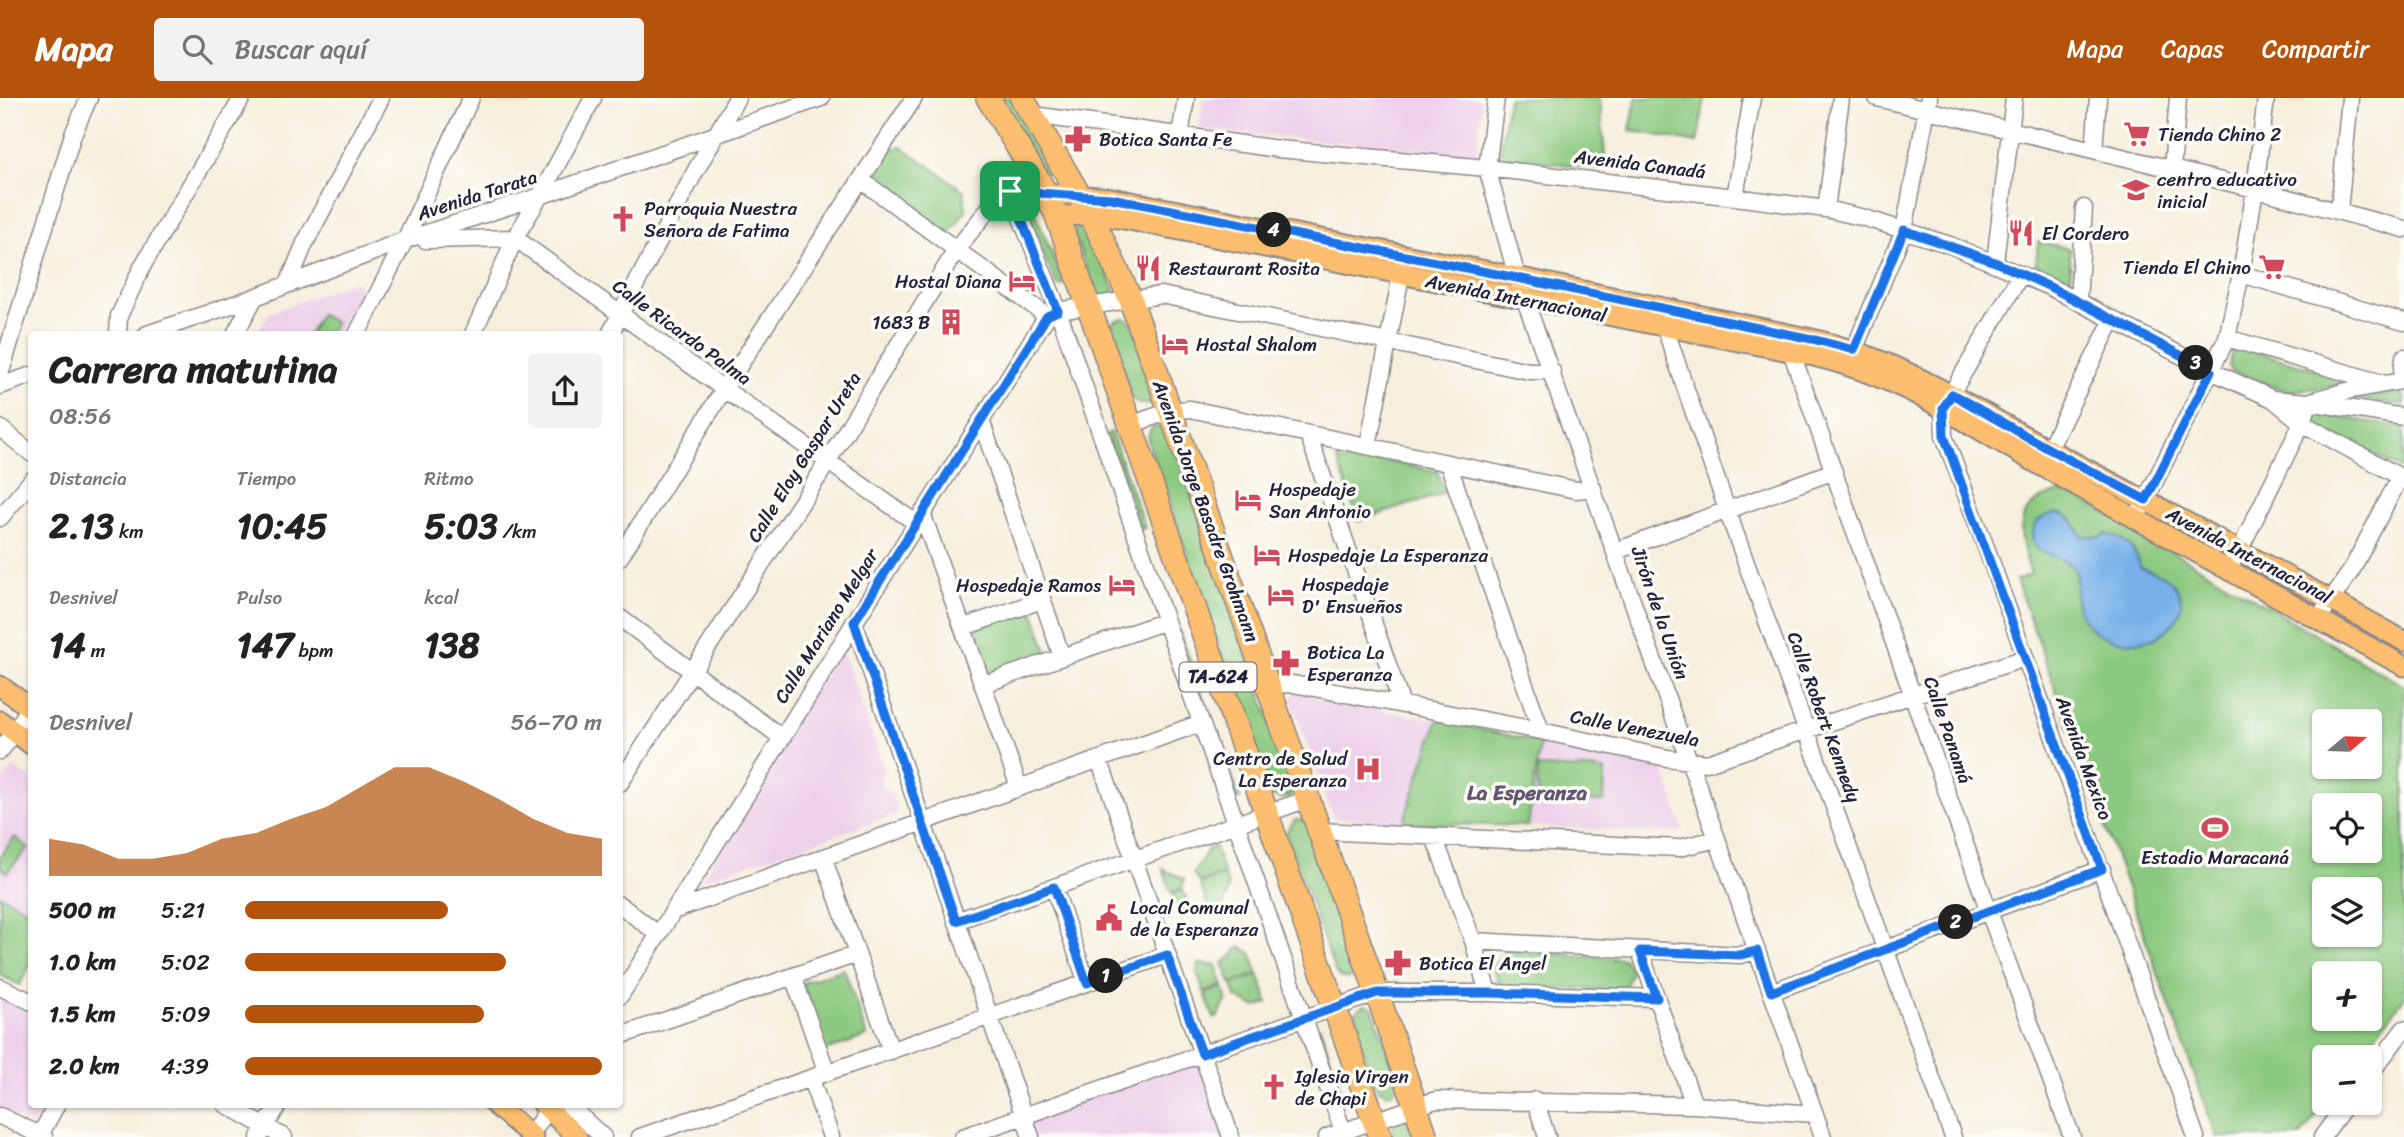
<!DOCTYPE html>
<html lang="es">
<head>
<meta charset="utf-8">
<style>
  body { margin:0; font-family:Sriracha,sans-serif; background:#f2f2f2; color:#222; height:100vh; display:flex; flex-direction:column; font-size:26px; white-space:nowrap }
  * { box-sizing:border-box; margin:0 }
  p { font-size:23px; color:#767676 }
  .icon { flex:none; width:38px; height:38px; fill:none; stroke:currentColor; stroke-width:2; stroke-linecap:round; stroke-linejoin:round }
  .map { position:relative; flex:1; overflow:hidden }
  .panel { position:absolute; left:28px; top:233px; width:595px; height:777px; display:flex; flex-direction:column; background:#fff; border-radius:7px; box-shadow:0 2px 5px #0004 }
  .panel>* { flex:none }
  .needle { width:46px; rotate:71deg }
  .buttons { position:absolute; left:2312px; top:611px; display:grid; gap:14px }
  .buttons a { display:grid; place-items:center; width:70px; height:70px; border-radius:7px; background:#fff; box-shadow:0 2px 5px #0004; font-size:35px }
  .pin { position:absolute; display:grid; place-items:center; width:60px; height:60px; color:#fff; margin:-30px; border-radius:14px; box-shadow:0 4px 10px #0006 }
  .km { position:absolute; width:35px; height:35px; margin:-18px; border-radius:50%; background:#222; color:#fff; font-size:19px; line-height:35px; text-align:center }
  .round { display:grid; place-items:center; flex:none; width:74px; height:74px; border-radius:7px; background:#f2f2f2 }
  .overview { display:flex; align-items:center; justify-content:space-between; height:119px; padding:0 21px }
  h1 { font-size:38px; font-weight:700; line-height:52px }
  .metrics { display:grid; grid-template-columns:repeat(3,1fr); gap:10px; height:119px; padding:7px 21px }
  .metrics div { display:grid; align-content:center }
  .metrics b { font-size:35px; font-weight:700 }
  .metrics small { font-size:19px; font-weight:400 }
  .metrics p { font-size:19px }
  .chart { height:196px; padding:14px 21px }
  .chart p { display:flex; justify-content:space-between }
  .chart svg { width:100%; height:126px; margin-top:7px; fill:#b45309; opacity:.7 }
  ul { padding:0 21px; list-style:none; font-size:23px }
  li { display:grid; grid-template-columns:112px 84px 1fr; align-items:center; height:52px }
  li i { height:18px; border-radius:9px; background:#b45309 }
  header { display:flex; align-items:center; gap:42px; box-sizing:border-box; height:98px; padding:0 35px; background:#b45309; color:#fff }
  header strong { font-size:33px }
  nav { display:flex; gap:38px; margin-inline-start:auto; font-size:24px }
  .search { width:490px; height:63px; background:#f2f2f2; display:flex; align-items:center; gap:18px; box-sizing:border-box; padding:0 24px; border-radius:7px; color:#767676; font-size:26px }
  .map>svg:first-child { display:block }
  .built { fill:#edd0e9 }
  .green { fill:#8cc980; stroke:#57765e; stroke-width:2; fill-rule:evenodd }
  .water { fill:#77b1e8; stroke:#4c6a92; stroke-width:2 }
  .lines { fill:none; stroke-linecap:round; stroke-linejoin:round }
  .minor-casing { stroke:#8c888c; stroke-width:19 }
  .major-casing { stroke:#8c888c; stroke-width:23 }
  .highway-casing { stroke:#8c888c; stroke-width:26 }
  .minor { stroke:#fff; stroke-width:16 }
  .major { stroke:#fbbd6e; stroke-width:19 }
  .highway { stroke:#fbbd6e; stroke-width:23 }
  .route-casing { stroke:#fff; stroke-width:14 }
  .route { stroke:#1a73e8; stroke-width:9 }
  .labels { text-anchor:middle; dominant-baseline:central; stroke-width:7; stroke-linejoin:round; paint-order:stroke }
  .shield { fill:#fdfcf7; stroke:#646373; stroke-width:2 }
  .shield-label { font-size:18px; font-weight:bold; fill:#22223b }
  .poi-label { font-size:19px; fill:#22223b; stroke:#fdfcf7; text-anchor:start }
  .street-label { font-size:19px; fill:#22223b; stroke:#fdfcf7 }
  .neighbourhood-label { font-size:21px; font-weight:bold; fill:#635572; stroke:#fdfcf7 }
</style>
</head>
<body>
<header>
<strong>Mapa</strong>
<div class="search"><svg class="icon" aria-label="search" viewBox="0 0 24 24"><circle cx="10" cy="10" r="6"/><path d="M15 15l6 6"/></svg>Buscar aquí</div>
<nav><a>Mapa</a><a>Capas</a><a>Compartir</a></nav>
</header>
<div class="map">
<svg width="2404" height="1039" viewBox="0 0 2404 1039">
  <rect width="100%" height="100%" fill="#fdfcf7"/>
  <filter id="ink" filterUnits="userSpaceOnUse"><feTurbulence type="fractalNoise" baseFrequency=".0143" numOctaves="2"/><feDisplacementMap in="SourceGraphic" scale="14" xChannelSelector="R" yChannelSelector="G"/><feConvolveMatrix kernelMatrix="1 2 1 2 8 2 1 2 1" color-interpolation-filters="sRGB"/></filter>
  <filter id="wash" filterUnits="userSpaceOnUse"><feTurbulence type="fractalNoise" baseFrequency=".00686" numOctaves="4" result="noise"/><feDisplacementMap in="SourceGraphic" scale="28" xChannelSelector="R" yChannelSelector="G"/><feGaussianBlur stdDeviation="1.57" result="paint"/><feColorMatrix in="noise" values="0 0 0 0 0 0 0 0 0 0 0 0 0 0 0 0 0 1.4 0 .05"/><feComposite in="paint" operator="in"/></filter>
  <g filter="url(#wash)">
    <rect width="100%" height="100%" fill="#f6efdd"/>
    <path class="built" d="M1203,0H1482L1477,58L1199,31Z
      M355,183L361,192L337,236H257L269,215Z
      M836,555L844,557L885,672L880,680L883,690L892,696L898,713L896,717L701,782Z
      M1295,594L1318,599L1322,603H1333L1438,622L1403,725L1333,720L1291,602Z
      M1540,644L1663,669L1683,730L1678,735L1528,728Z
      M14,668L31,681V814L0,797V685Z
      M0,897L31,913L32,1006H44L33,1028L0,1011Z
      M1202,956L1231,1039H1031L1024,1018Z"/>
    <path class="green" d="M1000,0H1011L1053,75L1044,76Z
      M1508,0H1600L1606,71L1499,59Z
      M1636,0H1705L1697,45L1630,32Z
      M901,48L964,93L966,113L949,135L875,85L873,78L889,51Z
      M1032,113L1036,116L1063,185L1062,188L1057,187L1027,119L1028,114Z
      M1081,126H1086L1115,192L1106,199L1096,196L1073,134Z
      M2038,143L2070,151L2071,184H2064L2036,165Z
      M320,216L335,225L329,236H309Z
      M1124,220L1132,225L1154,300L1149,306H1138L1131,300L1110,240C1109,229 1111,222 1124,220Z
      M2234,247L2363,286L2287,293L2231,274L2229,268Z
      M2398,294L2404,299V307L2341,299L2383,297Z
      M2317,316L2404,329V372L2314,327Z
      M1163,328L1169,332L1294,691L1290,698L1281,701L1273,698L1269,691L1149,347C1147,339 1148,335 1153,329Z
      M1111,334L1145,430L1140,432L1106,336Z
      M1343,355L1437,373L1445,395L1358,423L1336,357Z
      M2061,394L2080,400L2404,588V900L2360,959H2324L2326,1005L2300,1039H2217L2016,482L2031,476C2018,436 2010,406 2061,394ZM2324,623H2370V668H2324ZM2324,707H2370V752H2324ZM2324,791H2370V836H2324ZM2324,875H2370V920H2324Z
      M1033,512L1047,553L1044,558L988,578L970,539L975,530Z
      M1169,515H1174L1207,610L1205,611Z
      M1438,622L1540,644L1528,728L1403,725Z
      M1211,628L1216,642H1219L1240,701H1233L1208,629Z
      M1538,669L1605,672L1604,704L1537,700Z
      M1295,722H1303L1310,728L1360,870L1355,878L1347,881L1339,879L1335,873L1289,744L1286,734Z
      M15,739L28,750L7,774L0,768V758Z
      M1215,749L1224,776L1200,784L1193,776L1209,750Z
      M1163,771L1184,781L1182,791L1171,794Z
      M1224,777L1229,789L1223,809L1222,810L1208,808L1200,786Z
      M1183,792L1191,814L1186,819L1179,815L1172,796Z
      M0,797L31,814V865L20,887L0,877Z
      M1241,849L1251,855L1258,876L1231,885L1223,865L1232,858L1238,850Z
      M1506,852L1624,861L1632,873L1624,892L1501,889L1492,869Z
      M1199,866L1216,867L1223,888L1204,894L1197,875Z
      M844,871L867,938L825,953L802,885Z
      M1259,877L1268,905L1255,909L1236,899L1232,886Z
      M1223,889L1227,901L1218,919L1214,920L1205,896Z
      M1366,907L1372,909L1399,983L1393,994L1387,996L1377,991L1355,928L1356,914L1360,909Z
      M1320,929L1344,1002L1339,1004L1313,931Z
      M1407,1018L1419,1039H1392L1393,1023Z"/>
    <path class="water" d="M2055,415C2074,417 2073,424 2082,438L2100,439L2105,436C2126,440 2135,450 2141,470C2153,473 2166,477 2174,487C2196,513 2162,544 2136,544C2108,545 2081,532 2076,503C2075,493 2079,480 2074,471C2064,454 2024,462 2034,430C2038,420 2045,418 2055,415Z"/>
  </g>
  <g filter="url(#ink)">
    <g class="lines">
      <g class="minor-casing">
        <path id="minor" d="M1496,0L1487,70L1517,179L1823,1039
          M1877,0L2255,91L2404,131
          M1033,17L1278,51L1487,70L1735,99L1826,111L1865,120L1950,147L2050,189L2211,273L2273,301L2302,325L2404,381
          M1180,38L1186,0
          M2094,52L2098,0
          M2172,71L2178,0
          M861,82L1047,218
          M1010,93L1054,201L1345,1039
          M1735,99L1752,0
          M1826,111L1841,0
          M2339,113L2350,0
          M425,142L515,140L724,291L916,425
          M1995,164L2014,0
          M2021,176L1943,310L1944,338L1987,452L2196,1039
          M2241,176L2404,224
          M288,186L305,145L381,0
          M2078,203L2084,110
          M1666,220L1665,230L1727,412L1953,1039
          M118,236L119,218L143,167L242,0
          M147,236L255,199L405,142L540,98L821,0
          M235,236L255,199
          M357,236L405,142L471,0
          M473,236L515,140L540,98L593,0
          M610,236L696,72L737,0
          M2227,240L2382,285
          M1791,243V253L1988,811L2072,1039
          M1858,264L1854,252L1904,132L1929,0
          M0,277L73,36L89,0
          M2401,283L2404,259
          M0,288L32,277
          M2273,301L2308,304L2404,319
          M981,322L1062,559
          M1130,327L1170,313L1190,311L1576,392L1593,390
          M0,330L32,356
          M1308,336L1402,607
          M1368,348L1403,167
          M2045,359L2113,221
          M1448,365L1541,633
          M2141,411L2227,240L2241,176L2255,91L2266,0
          M922,415L1019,689
          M0,420L32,382
          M1616,453L1834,373
          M620,459L724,291L914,0
          M2228,471L2240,451L2302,325L2308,304L2347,293L2401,283
          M620,520L781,639
          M2318,521L2351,473L2400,379
          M854,524L1031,1039
          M964,529L1042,502
          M984,586L1166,523
          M1268,587L1293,586L1541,633L1667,660L1707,665L2025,560
          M0,653L15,634L32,605
          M1099,661L1231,1039
          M620,685L820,376L956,152L999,98L1010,93L1046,95
          M1319,733L1679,750L1717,741
          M1434,739L1473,843L1488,895
          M823,759L891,953
          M1054,790L1087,885
          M620,807L658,836
          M673,813L1201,625
          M956,823L1308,701
          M1473,843L1740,857L1757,853
          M1640,853L1694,1007
          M793,878L827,975
          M0,889L32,904
          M1771,894L2102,771
          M620,898L1047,218L1058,213L1161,197L1529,273H1552
          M620,938L857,856
          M2370,976L2404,931
          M811,981L831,1039
          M1535,1002L1547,1039
          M225,1006L284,1039
          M567,1006L603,1039
          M0,1018L44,1039
          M39,1039L57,1006
          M259,1039L279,1006
          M529,1039L552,1006
          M640,1039L1167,857
          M963,1039L1377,895H1488L1657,900
          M1327,1039L1436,1002L1694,1007L1815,1016
          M2322,1039L2348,1004"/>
      </g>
      <g class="major-casing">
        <path id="major" d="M1046,95L1111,100L1517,179L1812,241C1900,261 1974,311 2052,353C2170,416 2288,477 2404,543
          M1057,118L1091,117L1119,120L1814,258C1903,279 1964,324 2042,368C2162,436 2283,502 2404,568
          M0,588L32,611
          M0,623L32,647
          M494,1006L533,1039
          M543,1006L577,1039"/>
      </g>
      <g class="highway-casing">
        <path id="highway" d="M988,0L1046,95L1057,118L1380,1039
          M1022,0L1091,117L1130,200L1377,895L1426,1039"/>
      </g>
      <use href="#minor" class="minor"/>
      <use href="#major" class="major"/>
      <use href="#highway" class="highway"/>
    </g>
  </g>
  <g class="lines" filter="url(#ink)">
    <g class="route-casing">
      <path id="route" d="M1010,93L1111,100L1517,180L1812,241L1854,252L1904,132L1995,164L2050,189L2211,273L2146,402L2049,351L1952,296L1943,310L1944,338L2102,771L1771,894L1757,853L1740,857L1640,853L1657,900L1488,895H1377L1202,956L1167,857L1087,885L1054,789L956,823L854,524L1047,218L1058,213Z"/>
    </g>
    <use href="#route" class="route"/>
  </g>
  <defs>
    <g id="supermarket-bare" transform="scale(2.1)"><path d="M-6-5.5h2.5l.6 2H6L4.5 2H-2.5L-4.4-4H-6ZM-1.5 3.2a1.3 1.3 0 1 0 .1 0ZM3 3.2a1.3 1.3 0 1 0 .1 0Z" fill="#d1495b" stroke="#fdfcf7" stroke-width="2.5" paint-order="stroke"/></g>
    <g id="pharmacy-bare" transform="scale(2.1)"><path d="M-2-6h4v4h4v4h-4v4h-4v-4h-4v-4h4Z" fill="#d1495b" stroke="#fdfcf7" stroke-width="2.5" paint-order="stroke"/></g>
    <g id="school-bare" transform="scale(2.1)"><path d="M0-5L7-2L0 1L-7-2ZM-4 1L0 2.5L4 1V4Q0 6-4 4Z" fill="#d1495b" stroke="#fdfcf7" stroke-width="2.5" paint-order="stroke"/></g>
    <g id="church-bare" transform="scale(2.1)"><path d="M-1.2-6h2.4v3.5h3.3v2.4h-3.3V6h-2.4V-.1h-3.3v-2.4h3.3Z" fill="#d1495b" stroke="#fdfcf7" stroke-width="2.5" paint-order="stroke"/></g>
    <g id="restaurant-bare" transform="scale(2.1)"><path d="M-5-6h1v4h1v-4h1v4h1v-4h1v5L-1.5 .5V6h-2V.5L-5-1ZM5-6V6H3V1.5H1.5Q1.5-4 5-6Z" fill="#d1495b" stroke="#fdfcf7" stroke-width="2.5" paint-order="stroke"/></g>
    <g id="hotel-bare" transform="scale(2.1)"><path d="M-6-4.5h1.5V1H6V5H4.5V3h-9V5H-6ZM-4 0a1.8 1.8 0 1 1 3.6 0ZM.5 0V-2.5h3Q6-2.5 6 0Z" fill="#d1495b" stroke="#fdfcf7" stroke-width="2.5" paint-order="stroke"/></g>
    <g id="building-bare" transform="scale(2.1)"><path d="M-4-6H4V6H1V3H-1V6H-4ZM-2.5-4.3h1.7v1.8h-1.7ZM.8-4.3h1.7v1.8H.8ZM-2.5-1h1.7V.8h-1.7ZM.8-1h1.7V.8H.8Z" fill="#d1495b" stroke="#fdfcf7" stroke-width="2.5" paint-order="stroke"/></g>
    <g id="hospital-bare" transform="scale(2.1)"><path d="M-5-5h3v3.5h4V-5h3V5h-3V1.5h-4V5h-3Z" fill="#d1495b" stroke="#fdfcf7" stroke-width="2.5" paint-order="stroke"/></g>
    <g id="stadium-bare" transform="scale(2.1)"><path d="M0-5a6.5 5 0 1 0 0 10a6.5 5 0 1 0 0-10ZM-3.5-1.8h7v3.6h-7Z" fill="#d1495b" stroke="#fdfcf7" stroke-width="2.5" paint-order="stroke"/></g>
    <g id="civic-bare" transform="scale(2.1)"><path d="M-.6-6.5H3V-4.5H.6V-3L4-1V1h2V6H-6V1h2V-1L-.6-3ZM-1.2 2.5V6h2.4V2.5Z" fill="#d1495b" stroke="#fdfcf7" stroke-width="2.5" paint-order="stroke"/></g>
  </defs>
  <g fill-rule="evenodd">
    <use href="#supermarket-bare" x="2137" y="36"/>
    <use href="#pharmacy-bare" x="1078" y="41"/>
    <use href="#school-bare" x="2136" y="92"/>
    <use href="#church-bare" x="623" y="121"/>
    <use href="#restaurant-bare" x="2021" y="135"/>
    <use href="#supermarket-bare" x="2272" y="169"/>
    <use href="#restaurant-bare" x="1148" y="170"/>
    <use href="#hotel-bare" x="1022" y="183"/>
    <use href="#building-bare" x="951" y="224"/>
    <use href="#hotel-bare" x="1175" y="246"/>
    <use href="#hotel-bare" x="1248" y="402"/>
    <use href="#hotel-bare" x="1267" y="457"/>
    <use href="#hotel-bare" x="1122" y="487"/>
    <use href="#hotel-bare" x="1281" y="497"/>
    <use href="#pharmacy-bare" x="1286" y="565"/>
    <use href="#hospital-bare" x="1368" y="671"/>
    <use href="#stadium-bare" x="2215" y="730"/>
    <use href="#civic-bare" x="1109" y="820"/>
    <use href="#pharmacy-bare" x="1398" y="865"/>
    <use href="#church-bare" x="1274" y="989"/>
  </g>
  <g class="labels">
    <rect class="shield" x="1179.5" y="564.5" width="77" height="29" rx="5"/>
    <g class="shield-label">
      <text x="1218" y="579">TA-624</text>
    </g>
    <g class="poi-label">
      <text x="2158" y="36">Tienda Chino 2</text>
      <text x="1099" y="41">Botica Santa Fe</text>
      <text x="2157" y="81">centro educativo<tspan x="2157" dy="22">inicial</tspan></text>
      <text x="644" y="110">Parroquia Nuestra<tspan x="644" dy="22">Señora de Fatima</tspan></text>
      <text x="2042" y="135">El Cordero</text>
      <text x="2251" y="169" text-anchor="end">Tienda El Chino</text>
      <text x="1169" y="170">Restaurant Rosita</text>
      <text x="1001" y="183" text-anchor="end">Hostal Diana</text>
      <text x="930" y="224" text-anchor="end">1683 B</text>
      <text x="1196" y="246">Hostal Shalom</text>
      <text x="1269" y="391">Hospedaje<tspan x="1269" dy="22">San Antonio</tspan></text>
      <text x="1288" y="457">Hospedaje La Esperanza</text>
      <text x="1302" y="486">Hospedaje<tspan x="1302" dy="22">D' Ensueños</tspan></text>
      <text x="1101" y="487" text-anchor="end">Hospedaje Ramos</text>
      <text x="1307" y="554">Botica La<tspan x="1307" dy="22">Esperanza</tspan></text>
      <text x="1347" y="660" text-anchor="end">Centro de Salud<tspan x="1347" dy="22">La Esperanza</tspan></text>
      <text x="2215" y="759" text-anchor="middle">Estadio Maracaná</text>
      <text x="1130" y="809">Local Comunal<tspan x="1130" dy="22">de la Esperanza</tspan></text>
      <text x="1419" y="865">Botica El Angel</text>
      <text x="1295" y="978">Iglesia Virgen<tspan x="1295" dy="22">de Chapi</tspan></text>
    </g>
    <g class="street-label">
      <text transform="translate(1640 66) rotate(7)">Avenida Canadá</text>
      <text transform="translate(477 97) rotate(-18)">Avenida Tarata</text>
      <text transform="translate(1516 200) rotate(11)">Avenida Internacional</text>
      <text transform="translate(682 234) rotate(36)">Calle Ricardo Palma</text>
      <text transform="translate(804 359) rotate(-58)">Calle Eloy Gaspar Ureta</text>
      <text transform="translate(1206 413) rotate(70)">Avenida Jorge Basadre Grohmann</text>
      <text transform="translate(2249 457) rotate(28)">Avenida Internacional</text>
      <text transform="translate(1660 515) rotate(71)">Jirón de la Unión</text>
      <text transform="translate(826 528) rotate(-58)">Calle Mariano Melgar</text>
      <text transform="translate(1824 619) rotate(70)">Calle Robert Kennedy</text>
      <text transform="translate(1635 630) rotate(11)">Calle Venezuela</text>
      <text transform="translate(1948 632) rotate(71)">Calle Panamá</text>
      <text transform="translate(2084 660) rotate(70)">Avenida Mexico</text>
    </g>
    <g class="neighbourhood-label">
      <text x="1527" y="695">La Esperanza</text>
    </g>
  </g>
</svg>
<div class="buttons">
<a><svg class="needle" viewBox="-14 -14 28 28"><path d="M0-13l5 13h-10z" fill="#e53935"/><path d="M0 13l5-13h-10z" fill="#767676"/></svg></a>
<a><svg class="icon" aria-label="locate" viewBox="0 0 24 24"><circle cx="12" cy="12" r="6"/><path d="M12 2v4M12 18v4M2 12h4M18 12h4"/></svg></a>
<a><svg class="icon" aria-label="layers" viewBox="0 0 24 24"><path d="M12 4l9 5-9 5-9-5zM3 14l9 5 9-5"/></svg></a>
<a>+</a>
<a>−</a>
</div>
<div class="pin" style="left:1010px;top:93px;background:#1e9e55"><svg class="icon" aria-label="arrive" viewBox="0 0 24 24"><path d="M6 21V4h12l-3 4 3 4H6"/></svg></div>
<b class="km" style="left:1106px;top:878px">1</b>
<b class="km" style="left:1956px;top:824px">2</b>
<b class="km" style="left:2196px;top:265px">3</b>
<b class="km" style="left:1274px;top:132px">4</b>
<section class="panel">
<div class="overview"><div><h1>Carrera matutina</h1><p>08:56</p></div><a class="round"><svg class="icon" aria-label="share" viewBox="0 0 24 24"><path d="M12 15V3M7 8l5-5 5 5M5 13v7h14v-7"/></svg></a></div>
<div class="metrics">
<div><p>Distancia</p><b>2.13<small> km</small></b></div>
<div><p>Tiempo</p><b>10:45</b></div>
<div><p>Ritmo</p><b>5:03<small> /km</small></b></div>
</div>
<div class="metrics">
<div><p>Desnivel</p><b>14<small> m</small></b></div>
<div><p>Pulso</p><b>147<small> bpm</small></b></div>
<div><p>kcal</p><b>138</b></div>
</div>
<div class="chart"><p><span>Desnivel</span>56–70 m</p>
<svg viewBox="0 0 160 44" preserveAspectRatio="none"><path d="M0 44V31L10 33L20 38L30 38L40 36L50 31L60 29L70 24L80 20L90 13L100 6L110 6L120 11L130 17L140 24L150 29L160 31V44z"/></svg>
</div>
<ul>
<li><b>500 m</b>5:21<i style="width:57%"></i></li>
<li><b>1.0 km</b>5:02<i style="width:73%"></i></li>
<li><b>1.5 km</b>5:09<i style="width:67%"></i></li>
<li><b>2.0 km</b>4:39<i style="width:100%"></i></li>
</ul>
</section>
</div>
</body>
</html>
